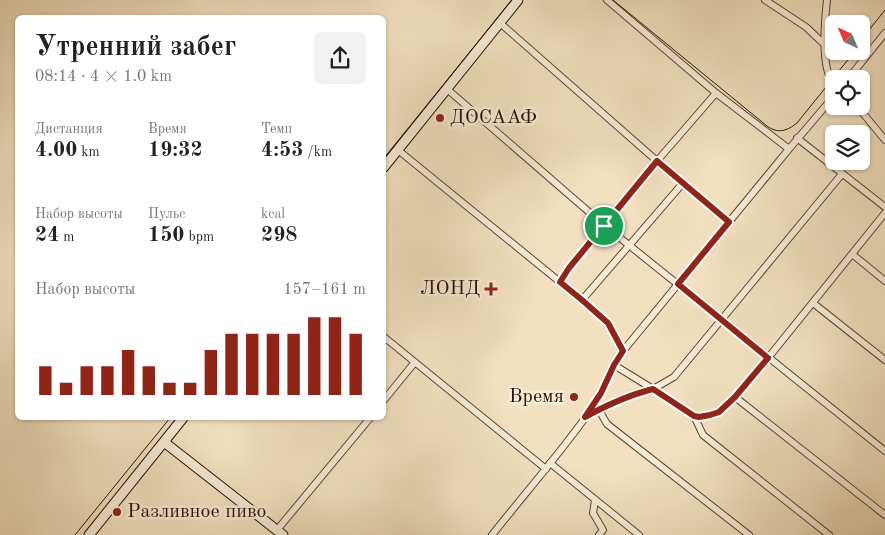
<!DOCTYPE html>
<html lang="ru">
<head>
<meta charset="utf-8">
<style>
  body { margin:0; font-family:"Old Standard TT",serif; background:#f2f2f2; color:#222; height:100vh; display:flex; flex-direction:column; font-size:19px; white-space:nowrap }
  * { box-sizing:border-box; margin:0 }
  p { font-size:16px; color:#767676 }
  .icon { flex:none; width:28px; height:28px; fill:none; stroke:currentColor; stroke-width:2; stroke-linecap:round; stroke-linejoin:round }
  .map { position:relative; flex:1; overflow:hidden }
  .side { position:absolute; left:15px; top:15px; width:371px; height:405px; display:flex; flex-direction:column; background:#fff; border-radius:8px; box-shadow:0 1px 4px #0004 }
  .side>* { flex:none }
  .needle { width:32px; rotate:316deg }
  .fabs { position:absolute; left:825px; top:15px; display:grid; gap:10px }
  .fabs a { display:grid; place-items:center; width:45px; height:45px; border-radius:8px; background:#fff; box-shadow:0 1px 4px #0004; font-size:25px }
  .pin { position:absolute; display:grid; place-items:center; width:42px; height:42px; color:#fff; margin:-21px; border:2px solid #fff; border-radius:50%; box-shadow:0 1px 5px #0007 }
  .round { display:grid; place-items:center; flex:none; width:52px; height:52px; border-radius:8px; background:#f2f2f2 }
  .summary { display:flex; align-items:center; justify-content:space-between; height:85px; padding:0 20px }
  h1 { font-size:28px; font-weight:800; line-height:38px }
  .metrics { display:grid; grid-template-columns:repeat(3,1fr); gap:8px; height:85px; padding:5px 20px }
  .metrics div { display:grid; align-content:center }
  .metrics b { font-size:21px; font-weight:800 }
  .metrics small { font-size:14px; font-weight:400 }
  .metrics p { font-size:14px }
  .chart { height:140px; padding:10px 20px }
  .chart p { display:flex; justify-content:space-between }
  .chart svg { width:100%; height:90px; margin-top:5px; stroke:#8f2418; stroke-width:6 }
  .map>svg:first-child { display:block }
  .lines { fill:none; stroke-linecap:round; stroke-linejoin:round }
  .street-casing { stroke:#5d4332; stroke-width:8 }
  .secondary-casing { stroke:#2b0f03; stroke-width:11 }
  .street { stroke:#f7ebd6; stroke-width:6 }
  .secondary { stroke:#f7ebd6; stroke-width:9 }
  .tram { stroke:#2b0f03; stroke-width:1 }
  .route-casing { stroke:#fff; stroke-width:10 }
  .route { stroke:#8f2418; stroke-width:6 }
  .poi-dot { fill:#8f2418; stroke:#f7ebd6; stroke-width:2 }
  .labels { text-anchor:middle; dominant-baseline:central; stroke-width:5; stroke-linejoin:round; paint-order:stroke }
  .poi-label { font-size:20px; fill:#2b0f03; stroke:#f7ebd6; text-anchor:start }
</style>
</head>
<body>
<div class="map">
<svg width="885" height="535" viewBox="0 0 885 535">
  <rect width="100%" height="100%" fill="#f2e0c0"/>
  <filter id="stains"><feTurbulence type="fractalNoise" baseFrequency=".004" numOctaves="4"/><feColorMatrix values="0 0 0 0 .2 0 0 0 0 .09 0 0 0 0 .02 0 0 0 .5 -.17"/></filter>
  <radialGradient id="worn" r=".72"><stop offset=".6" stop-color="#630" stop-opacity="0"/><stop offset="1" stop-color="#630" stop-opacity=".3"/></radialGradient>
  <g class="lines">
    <g class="street-casing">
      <path id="street" d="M607,0L716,93L789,149
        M765,0L806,27L825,45
        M827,0C825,18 820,70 834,83
        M500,23L657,161L729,222
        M848,79L885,33
        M447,89L604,225L885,451
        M857,106L885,140
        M797,138L885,207
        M398,150L582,300L608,323L623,351
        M852,254L885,281
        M560,282L569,268L657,161L716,93
        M582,300L683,183
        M813,303L885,360
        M384,337L546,469
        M614,365L653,389L691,415L699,417L715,414L735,397L768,358L885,213
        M735,397L885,515
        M384,400L415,362
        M599,410L607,424L749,535
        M694,416L703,435L829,535
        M585,417L616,401L637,393L653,389L674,377L842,174
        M550,463L639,535
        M595,500L593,513L603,530L599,535
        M277,530L370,418
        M492,535C523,496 556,458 585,418C600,397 609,373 623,351L789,149L834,96"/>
    </g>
    <g class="secondary-casing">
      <path id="secondary" d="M384,167L518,0
        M164,442L283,535
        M89,535L183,418"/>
    </g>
    <use href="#street" class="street"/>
    <use href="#secondary" class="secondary"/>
    <path class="tram" d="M613,0L767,126C778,134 787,131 797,123L855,51
      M861,40L885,10
      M384,158L512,0
      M75,535L170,418"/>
  </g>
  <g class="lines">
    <g class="route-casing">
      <path id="route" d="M657,161L729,222L678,284L768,358L735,397L719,412L710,415L699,417L694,416L653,389C629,395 607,405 585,417L601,393L614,365L623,351L608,323L582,300L560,282L569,268Z"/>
    </g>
    <use href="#route" class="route"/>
  </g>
  <g class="poi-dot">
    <circle cx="440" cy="118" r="5"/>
    <path d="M488.5 281.5h5v5h5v5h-5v5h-5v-5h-5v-5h5z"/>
    <circle cx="574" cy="397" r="5"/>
    <circle cx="117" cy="512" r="5"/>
  </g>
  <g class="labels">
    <g class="poi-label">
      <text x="450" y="118">ДОСААФ</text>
      <text x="480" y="289" text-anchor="end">ЛОНД</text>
      <text x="564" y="397" text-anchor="end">Время</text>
      <text x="127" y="512">Разливное пиво</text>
    </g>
  </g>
  <rect width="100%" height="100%" filter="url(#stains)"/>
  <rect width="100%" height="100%" fill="url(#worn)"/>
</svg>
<div class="fabs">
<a><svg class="needle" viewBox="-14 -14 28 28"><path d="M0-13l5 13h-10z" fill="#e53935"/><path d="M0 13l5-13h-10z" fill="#767676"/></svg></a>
<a><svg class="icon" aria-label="locate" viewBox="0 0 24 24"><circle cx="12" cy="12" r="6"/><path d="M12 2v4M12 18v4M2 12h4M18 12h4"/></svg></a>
<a><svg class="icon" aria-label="layers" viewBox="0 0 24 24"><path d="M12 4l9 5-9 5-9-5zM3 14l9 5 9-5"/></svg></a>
</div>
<div class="pin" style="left:604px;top:226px;background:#1e9e55"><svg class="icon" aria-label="arrive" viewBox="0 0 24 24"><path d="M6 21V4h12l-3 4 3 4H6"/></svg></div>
<section class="side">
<div class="summary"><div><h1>Утренний забег</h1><p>08:14 · 4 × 1.0 km</p></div><a class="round"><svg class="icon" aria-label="share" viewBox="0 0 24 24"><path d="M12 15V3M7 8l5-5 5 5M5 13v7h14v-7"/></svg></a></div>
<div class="metrics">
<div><p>Дистанция</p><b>4.00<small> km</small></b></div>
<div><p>Время</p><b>19:32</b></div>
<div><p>Темп</p><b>4:53<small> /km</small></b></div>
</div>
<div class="metrics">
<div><p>Набор высоты</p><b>24<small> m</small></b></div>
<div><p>Пульс</p><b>150<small> bpm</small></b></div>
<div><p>kcal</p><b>298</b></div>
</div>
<div class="chart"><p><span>Набор высоты</span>157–161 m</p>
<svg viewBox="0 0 160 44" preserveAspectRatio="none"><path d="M5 44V30M15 44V38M25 44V30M35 44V30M45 44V22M55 44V30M65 44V38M75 44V38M85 44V22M95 44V14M105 44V14M115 44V14M125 44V14M135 44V6M145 44V6M155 44V14"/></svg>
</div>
</section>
</div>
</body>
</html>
